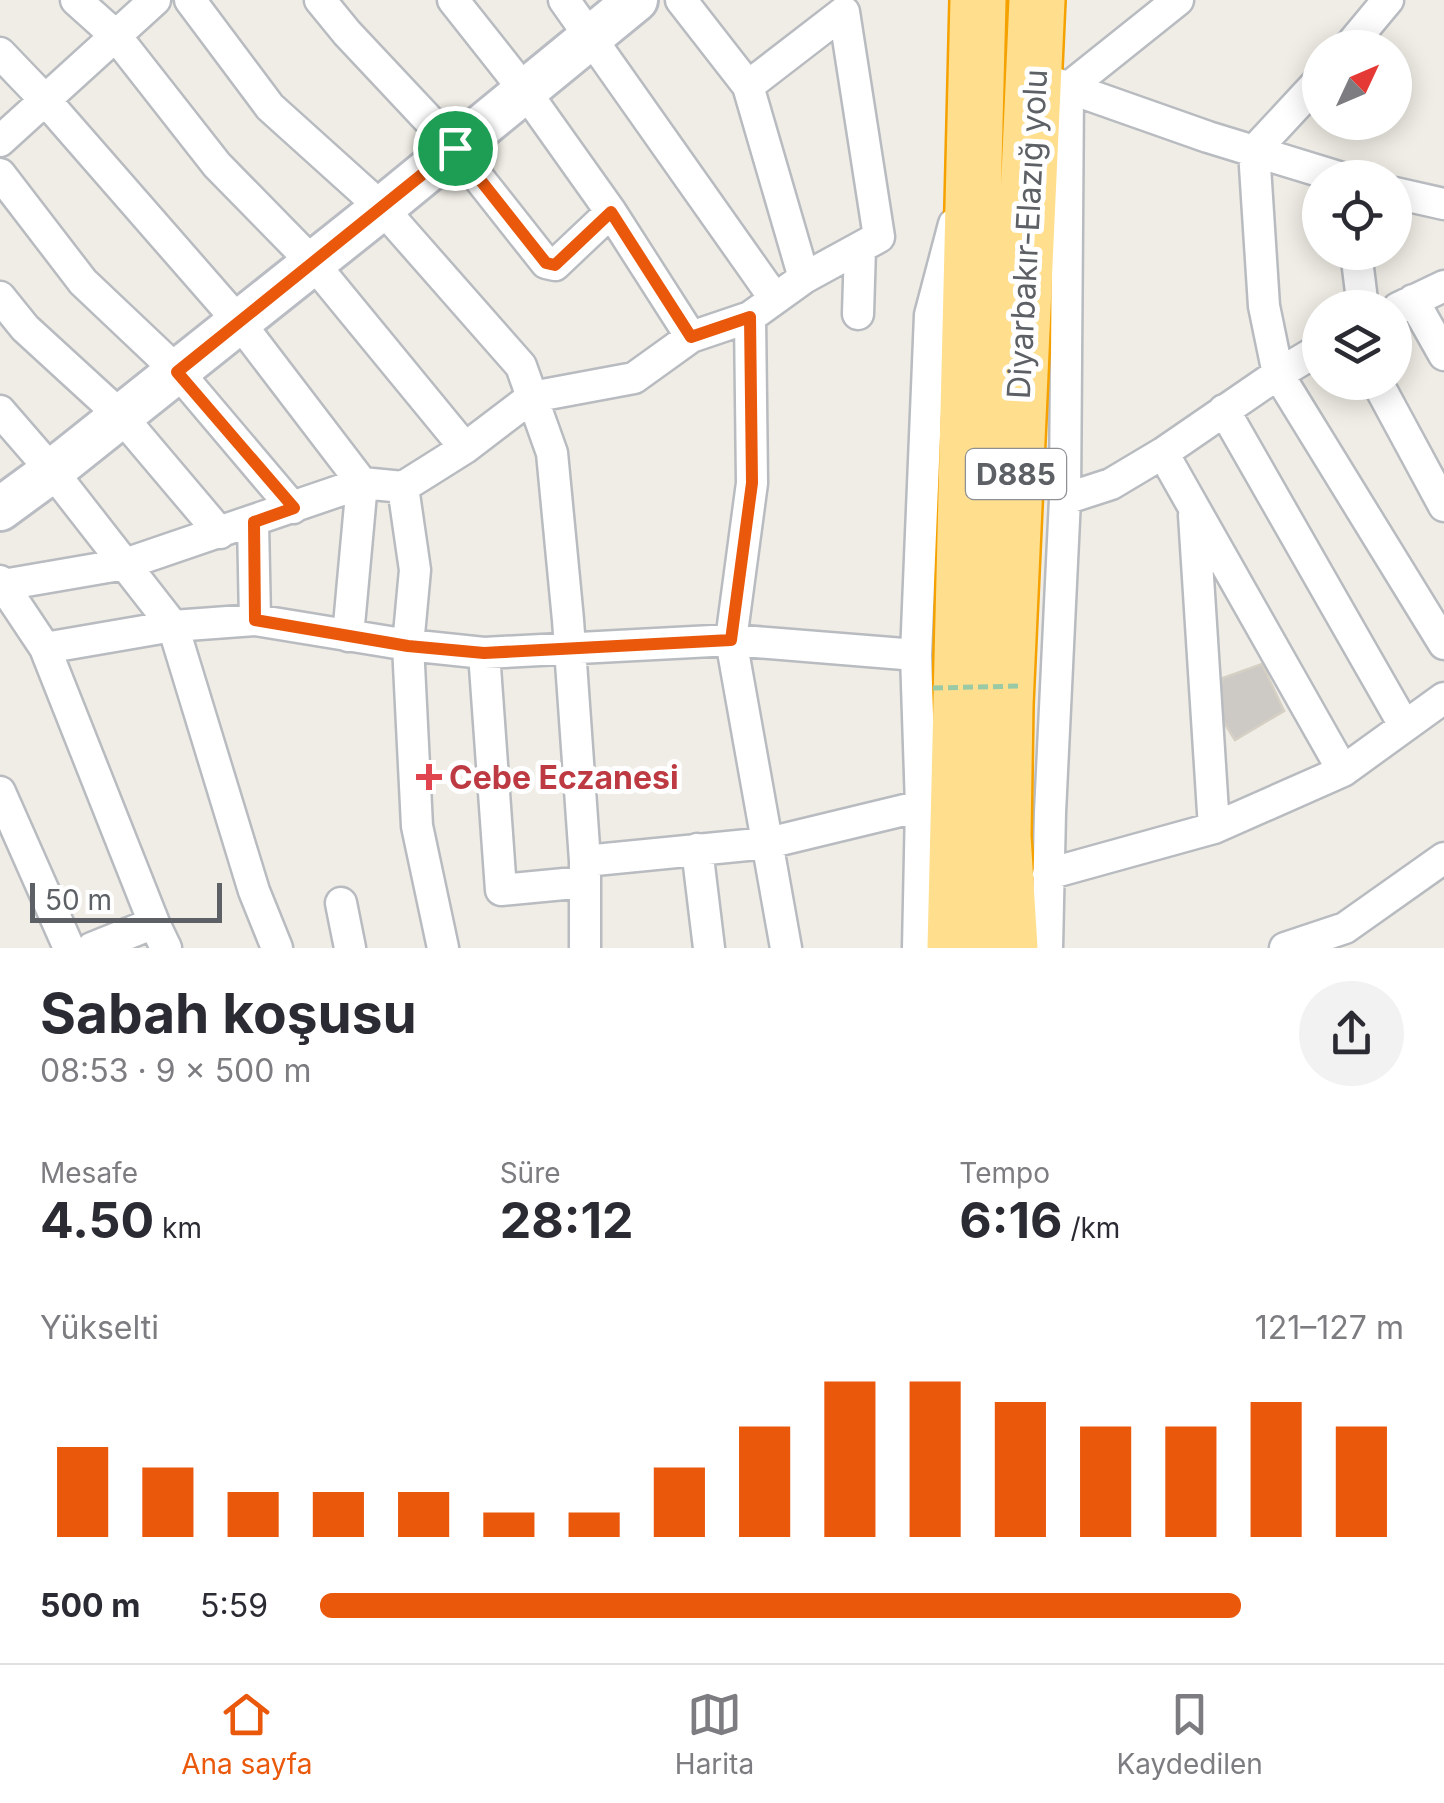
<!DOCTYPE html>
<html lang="tr">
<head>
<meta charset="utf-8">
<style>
  body { margin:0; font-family:Inter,sans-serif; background:#f2f2f3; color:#2b2b33; height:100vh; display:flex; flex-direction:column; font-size:38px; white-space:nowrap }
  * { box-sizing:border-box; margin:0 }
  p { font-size:32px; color:#7c7c81 }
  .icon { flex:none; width:55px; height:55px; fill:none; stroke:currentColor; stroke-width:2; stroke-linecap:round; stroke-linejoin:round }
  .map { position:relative; height:948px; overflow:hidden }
  .panel { display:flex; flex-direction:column; background:#fff; flex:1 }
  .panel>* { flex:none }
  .needle { width:65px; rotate:46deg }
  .tools { position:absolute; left:1302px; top:30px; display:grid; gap:20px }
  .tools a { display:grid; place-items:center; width:110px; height:110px; border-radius:50%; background:#fff; box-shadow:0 5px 25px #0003; font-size:50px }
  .scale { position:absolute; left:30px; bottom:25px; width:192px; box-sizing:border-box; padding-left:10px; border:5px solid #5d6166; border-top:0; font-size:28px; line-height:35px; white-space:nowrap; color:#5d6166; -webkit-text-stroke:8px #fff; paint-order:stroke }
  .pin { position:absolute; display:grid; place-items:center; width:85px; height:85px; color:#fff; margin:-42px; border:5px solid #fff; border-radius:50%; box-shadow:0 2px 10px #0007 }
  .round { display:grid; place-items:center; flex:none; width:105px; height:105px; border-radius:52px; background:#f2f2f3 }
  .summary { display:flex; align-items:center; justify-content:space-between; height:170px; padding:0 40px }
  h1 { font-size:55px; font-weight:700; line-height:75px }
  .metrics { display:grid; grid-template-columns:repeat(3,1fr); gap:15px; height:170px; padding:10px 40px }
  .metrics div { display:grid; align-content:center }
  .metrics b { font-size:50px; font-weight:700 }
  .metrics small { font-size:28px; font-weight:400 }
  .metrics p { font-size:28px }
  .chart { height:280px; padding:20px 40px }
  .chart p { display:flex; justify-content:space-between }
  .chart svg { width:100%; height:180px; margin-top:10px; stroke:#ea580c; stroke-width:6 }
  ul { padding:0 40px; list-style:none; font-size:32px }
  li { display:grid; grid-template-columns:160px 120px 1fr; align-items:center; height:75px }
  li i { height:25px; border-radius:12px; background:#ea580c }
  .tab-bar { display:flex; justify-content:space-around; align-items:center; height:140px; border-top:2px solid #e1e1e2; background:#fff; font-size:28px; color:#7c7c81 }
  .tab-bar a { display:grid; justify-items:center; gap:5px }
  .tab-bar .active { color:#ea580c }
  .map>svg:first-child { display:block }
  .building { fill:#cdcac5; stroke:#d5cfc4; stroke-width:2.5 }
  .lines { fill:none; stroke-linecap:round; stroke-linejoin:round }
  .street-casing { stroke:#b8bbbf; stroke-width:35 }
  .secondary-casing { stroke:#b9bcc2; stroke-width:48 }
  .highway-casing { stroke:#f5a100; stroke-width:60 }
  .street { stroke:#fff; stroke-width:30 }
  .secondary { stroke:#fff; stroke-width:42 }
  .highway { stroke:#ffdf8d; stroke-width:55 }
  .path-bridge { stroke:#9ac9a6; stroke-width:5; stroke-dasharray:10 5; stroke-linecap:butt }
  .route-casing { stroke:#fff; stroke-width:20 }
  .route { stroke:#ea580c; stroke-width:12 }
  .health-dot { fill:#e0444e; stroke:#fff; stroke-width:4 }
  .labels { text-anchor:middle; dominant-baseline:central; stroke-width:10; stroke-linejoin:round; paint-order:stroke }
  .shield { fill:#fff; stroke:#8e9094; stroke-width:2.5 }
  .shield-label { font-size:30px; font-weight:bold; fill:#5d6166 }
  .street-label { font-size:32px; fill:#5d6166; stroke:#fff }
  .health-label { font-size:32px; font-weight:bold; fill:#be3a42; stroke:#fff; text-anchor:start }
</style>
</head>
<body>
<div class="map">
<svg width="1444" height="948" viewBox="0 0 1444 948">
  <rect width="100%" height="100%" fill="#f0ede6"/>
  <path class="building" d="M1262,664L1284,711L1235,740L1215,708L1223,678Z"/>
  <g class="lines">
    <g class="street-casing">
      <path id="street" d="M76,0L115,35L217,165L313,263L465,448
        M190,0L270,107L382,208L521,366L552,453L568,620L585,861V948
        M320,0L347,33L455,148L546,263L555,265L611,212
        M453,0L525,91L611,212L691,337
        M564,0L775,299
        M681,0L748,86
        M1348,48L1388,0
        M0,53L46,101L239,322L362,483L348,636
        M1320,80L1254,151L1264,306L1278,374L1444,644
        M1052,82L1208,137L1342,178
        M0,141L155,0
        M0,174L83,282L177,371L293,508
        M1395,193L1444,204
        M1356,252L1363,308
        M0,297L25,328L121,416L220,533
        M1413,300L1444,355
        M1398,308L1444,286
        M858,314L860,248
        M1377,382L1444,506
        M1224,410L1404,725
        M0,411L52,471L173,626L45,648L3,585
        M1163,453L1343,771
        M1065,499L1111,484L1163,453L1278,374L1320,349
        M1194,515L1214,828
        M253,522L255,620
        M0,581L3,585L125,564L362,483L403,487L465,448L532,397L634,378L691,337L750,317
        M45,648L154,923L166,948
        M484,653L501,890L585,882
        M0,792L69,948
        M697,849L709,948
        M585,861L768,843L921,806
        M1048,874L1214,828L1343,771L1444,698
        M341,903L350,948
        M92,948L154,923
        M277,948L254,891L173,626L255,620L408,645L415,570L403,487
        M443,948L417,826L408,645L484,653L731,640L916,655
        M786,948L731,640L752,483L750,317L804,278L879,237L844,12L748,86L804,278
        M918,948L921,806L916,655L930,315L954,224
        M1047,948L1050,813L1065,499L1068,88L1178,0
        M1285,948L1345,928L1444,858"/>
    </g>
    <g class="secondary-casing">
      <path id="secondary" d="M0,509L52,471L382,208L636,0"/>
    </g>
    <g class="highway-casing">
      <path id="highway" d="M955,948L978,0
        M1010,948L1003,836L1005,704L1037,0"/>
    </g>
    <use href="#street" class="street"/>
    <use href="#secondary" class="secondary"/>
    <use href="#highway" class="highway"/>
    <path class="path-bridge" d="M933,688L1022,686"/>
  </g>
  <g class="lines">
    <g class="route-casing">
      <path id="route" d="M455,148L546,263L555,265L611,212L691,337L750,317L752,483L731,640L484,653L408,646L255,620L254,522L294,508L177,372Z"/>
    </g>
    <use href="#route" class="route"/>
  </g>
  <path class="health-dot" d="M424 762h10v10h10v10h-10v10h-10v-10h-10v-10h10z"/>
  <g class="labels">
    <rect class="shield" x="966" y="449" width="100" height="50" rx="8"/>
    <g class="shield-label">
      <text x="1016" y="474">D885</text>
    </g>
    <g class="street-label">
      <text transform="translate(1027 234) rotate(-87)">Diyarbakır-Elazığ yolu</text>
    </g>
    <g class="health-label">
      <text x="449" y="777">Cebe Eczanesi</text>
    </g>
  </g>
</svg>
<div class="tools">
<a><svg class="needle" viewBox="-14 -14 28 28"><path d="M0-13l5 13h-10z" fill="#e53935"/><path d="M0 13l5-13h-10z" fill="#7c7c81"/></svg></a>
<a><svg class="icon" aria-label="locate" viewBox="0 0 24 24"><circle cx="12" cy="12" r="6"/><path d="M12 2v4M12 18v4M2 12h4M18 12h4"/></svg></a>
<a><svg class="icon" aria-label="layers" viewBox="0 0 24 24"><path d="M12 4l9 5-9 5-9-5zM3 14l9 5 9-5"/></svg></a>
</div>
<div class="scale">50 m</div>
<div class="pin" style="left:455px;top:148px;background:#1e9e55"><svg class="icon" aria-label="arrive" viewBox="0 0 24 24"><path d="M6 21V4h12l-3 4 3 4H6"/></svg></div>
</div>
<section class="panel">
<div class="summary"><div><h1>Sabah koşusu</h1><p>08:53 · 9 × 500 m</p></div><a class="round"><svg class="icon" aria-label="share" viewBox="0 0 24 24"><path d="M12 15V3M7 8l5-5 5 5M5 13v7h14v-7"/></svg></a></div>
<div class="metrics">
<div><p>Mesafe</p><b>4.50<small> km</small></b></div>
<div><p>Süre</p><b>28:12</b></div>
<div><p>Tempo</p><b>6:16<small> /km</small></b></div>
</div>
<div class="chart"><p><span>Yükselti</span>121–127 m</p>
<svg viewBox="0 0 160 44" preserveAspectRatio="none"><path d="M5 44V22M15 44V27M25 44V33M35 44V33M45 44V33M55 44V38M65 44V38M75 44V27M85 44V17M95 44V6M105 44V6M115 44V11M125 44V17M135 44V17M145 44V11M155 44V17"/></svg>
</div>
<ul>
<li><b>500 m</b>5:59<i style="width:85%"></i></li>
</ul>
</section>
<nav class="tab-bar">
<a class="active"><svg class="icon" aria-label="home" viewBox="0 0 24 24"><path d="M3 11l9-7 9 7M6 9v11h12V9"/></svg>Ana sayfa</a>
<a><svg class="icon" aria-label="map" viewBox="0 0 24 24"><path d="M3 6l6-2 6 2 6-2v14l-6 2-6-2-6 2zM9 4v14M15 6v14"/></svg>Harita</a>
<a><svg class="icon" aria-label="saved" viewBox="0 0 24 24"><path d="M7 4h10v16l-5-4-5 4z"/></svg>Kaydedilen</a>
</nav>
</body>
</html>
